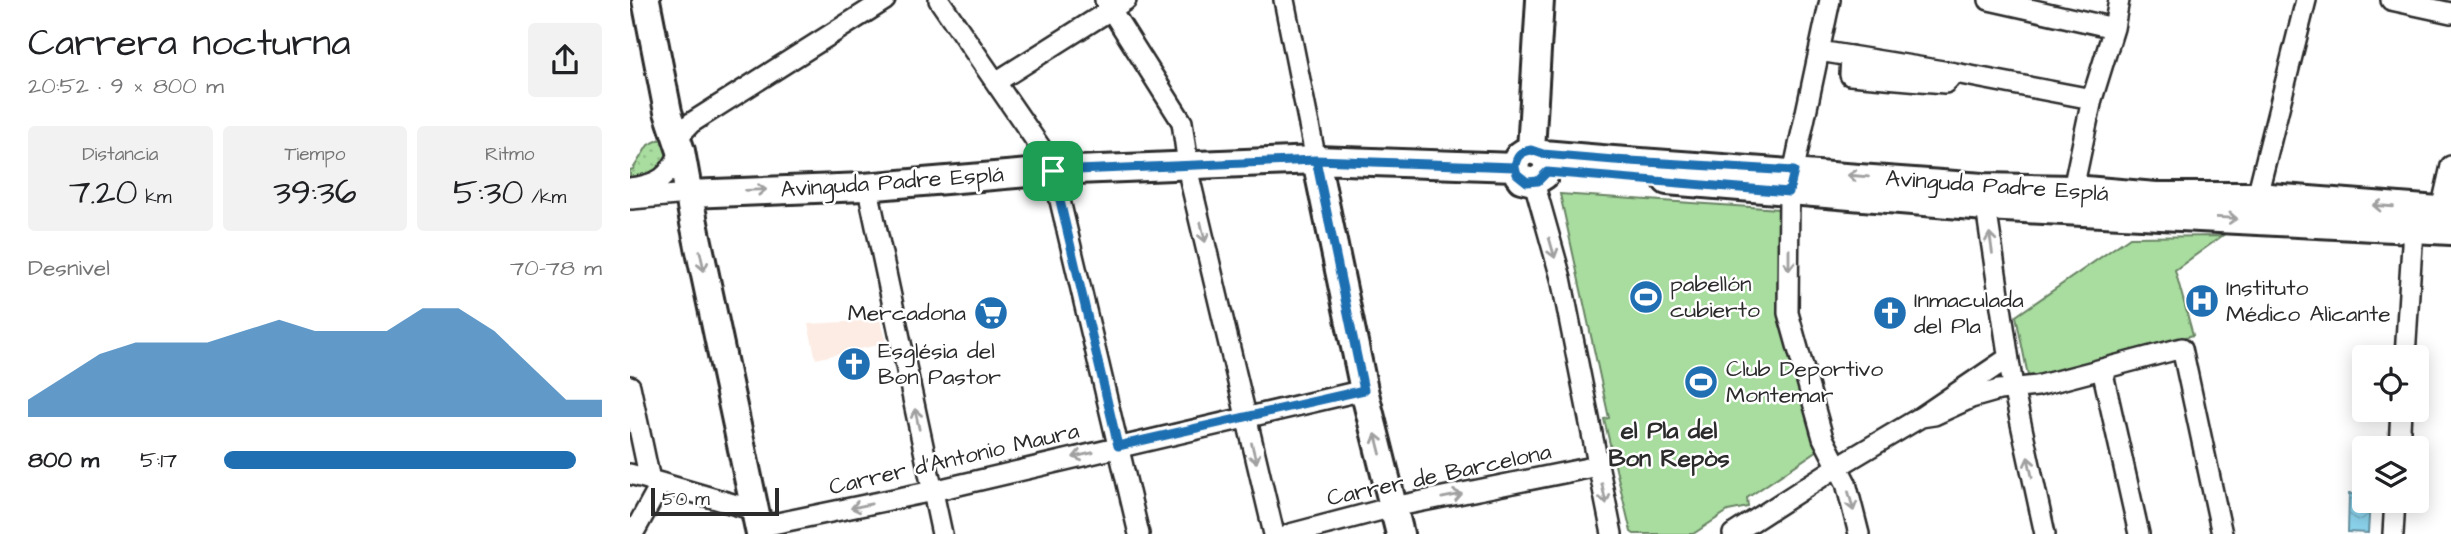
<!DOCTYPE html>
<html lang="es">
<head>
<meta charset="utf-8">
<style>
  body { margin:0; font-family:"Architects Daughter",sans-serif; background:#f2f2f2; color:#202124; height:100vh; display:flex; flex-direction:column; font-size:26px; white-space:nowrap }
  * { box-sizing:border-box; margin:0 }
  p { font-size:23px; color:#757577 }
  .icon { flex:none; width:38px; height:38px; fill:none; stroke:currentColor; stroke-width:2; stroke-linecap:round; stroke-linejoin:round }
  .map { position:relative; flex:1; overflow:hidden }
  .side { display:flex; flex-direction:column; background:#fff; width:630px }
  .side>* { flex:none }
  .fabs { position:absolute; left:1722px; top:345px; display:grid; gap:14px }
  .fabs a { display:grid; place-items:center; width:77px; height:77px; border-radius:7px; background:#fff; box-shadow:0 4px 18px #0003; font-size:35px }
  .scale { position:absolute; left:21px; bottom:18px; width:128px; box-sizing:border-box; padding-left:7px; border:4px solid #2b2b2b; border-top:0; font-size:19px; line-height:24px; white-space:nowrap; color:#2b2b2b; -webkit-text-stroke:5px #fff; paint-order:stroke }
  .pin { position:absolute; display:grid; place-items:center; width:60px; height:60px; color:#fff; margin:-30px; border-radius:14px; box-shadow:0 4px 10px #0006 }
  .round { display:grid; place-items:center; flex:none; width:74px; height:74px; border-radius:7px; background:#f2f2f2 }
  .head { display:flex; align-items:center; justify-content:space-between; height:119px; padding:0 28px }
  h1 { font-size:38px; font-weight:600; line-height:52px }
  .stats { display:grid; grid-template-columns:repeat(3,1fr); gap:10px; height:119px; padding:7px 28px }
  .stats div { display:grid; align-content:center; border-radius:7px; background:#f2f2f2; text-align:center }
  .stats b { font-size:35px; font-weight:600 }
  .stats small { font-size:19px; font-weight:400 }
  .stats p { font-size:19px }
  .chart { height:196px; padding:14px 28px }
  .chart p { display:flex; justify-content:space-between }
  .chart svg { width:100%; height:126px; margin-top:7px; fill:#1f6fb2; opacity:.7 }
  ul { padding:0 28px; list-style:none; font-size:23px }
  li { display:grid; grid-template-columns:112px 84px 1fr; align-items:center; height:52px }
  li i { height:18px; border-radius:9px; background:#1f6fb2 }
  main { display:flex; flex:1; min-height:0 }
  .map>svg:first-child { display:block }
  .built { fill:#fcece4 }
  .grass { fill:url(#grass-dots); stroke:#6a8465; stroke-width:2 }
  .park { fill:#a8dd9f; stroke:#6a8465; stroke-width:2 }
  .water { fill:url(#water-waves); stroke:#65909f; stroke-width:2 }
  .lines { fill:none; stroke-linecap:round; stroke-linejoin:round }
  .street-casing { stroke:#2b2b2b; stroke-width:24 }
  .secondary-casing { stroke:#2b2b2b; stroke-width:32 }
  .street { stroke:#fff; stroke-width:19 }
  .secondary { stroke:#fff; stroke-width:26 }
  .oneway { stroke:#a0a0a0 }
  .route-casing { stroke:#fff; stroke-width:14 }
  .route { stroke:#1f6fb2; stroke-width:9 }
  .labels { text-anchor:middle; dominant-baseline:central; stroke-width:5; stroke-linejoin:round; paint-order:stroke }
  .street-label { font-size:23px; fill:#2b2b2b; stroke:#fff }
  .poi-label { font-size:23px; fill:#2b2b2b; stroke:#fff; text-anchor:start }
  .neighbourhood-label { font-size:24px; font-weight:bold; fill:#2b2b2b; stroke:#fff }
</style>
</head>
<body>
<main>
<section class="side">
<div class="head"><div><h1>Carrera nocturna</h1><p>20:52 · 9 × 800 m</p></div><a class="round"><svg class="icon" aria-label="share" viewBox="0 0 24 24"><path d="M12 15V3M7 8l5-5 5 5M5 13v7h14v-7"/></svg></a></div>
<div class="stats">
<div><p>Distancia</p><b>7.20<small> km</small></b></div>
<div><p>Tiempo</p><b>39:36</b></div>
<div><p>Ritmo</p><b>5:30<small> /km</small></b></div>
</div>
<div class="chart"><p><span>Desnivel</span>70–78 m</p>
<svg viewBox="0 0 160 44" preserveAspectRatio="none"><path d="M0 44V38L10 30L20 22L30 18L40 18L50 18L60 14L70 10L80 14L90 14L100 14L110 6L120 6L130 14L140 26L150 38L160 38V44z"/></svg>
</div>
<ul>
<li><b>800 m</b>5:17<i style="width:93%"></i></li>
</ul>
</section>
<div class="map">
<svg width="1821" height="534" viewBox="0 0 1821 534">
  <defs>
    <pattern id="grass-dots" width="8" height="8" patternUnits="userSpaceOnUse" patternTransform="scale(1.75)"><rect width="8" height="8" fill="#a8dd9f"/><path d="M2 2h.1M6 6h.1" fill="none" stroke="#91be89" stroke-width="1.8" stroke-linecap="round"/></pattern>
    <pattern id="water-waves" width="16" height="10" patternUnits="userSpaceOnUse" patternTransform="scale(1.75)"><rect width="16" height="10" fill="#8bd3ec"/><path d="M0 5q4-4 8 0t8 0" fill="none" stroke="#78b5cb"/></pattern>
  </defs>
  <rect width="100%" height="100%" fill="#fff"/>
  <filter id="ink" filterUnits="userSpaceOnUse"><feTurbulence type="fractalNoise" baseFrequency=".0143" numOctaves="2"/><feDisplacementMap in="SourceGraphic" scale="14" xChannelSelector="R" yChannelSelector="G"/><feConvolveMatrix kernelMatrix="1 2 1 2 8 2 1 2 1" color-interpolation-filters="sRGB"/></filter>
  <g filter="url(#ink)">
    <path class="built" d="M250,320L256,343L186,359L178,324Z"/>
    <path class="grass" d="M37,124C40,132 40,138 39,146C37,174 23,173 0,181V170L3,169L18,145L33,138L31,134Z"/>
    <path class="park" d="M930,194L1149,209L1153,313L1188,450L1117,498L1118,507L1098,511L1063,534H1004L1001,532L974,419L979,418Z
      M1592,236L1545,270L1563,335L1399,381L1386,316L1500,237Z"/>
    <path class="water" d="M1719,494L1734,495V500L1740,501L1738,533L1718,532Z"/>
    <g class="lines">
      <g class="street-casing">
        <path id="street" d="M309,0L415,154L423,171L509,534
          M475,0L552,122L560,180L644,534
          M654,0L686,160
          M1200,0L1159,192L1158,313L1193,438L1216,483L1229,534
          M1359,0L1484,28
          M1761,0L1821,13
          M1189,51L1325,73L1462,99
          M1221,56L1220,75L1315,83L1319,79
          M366,82L496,0
          M46,139L61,123L255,0
          M904,182L931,278L982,534
          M234,187L238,189L312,534
          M0,188C30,184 38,178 51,151
          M1443,189L1462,99L1484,28L1489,0
          M1627,196L1676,0
          M1,199L58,194
          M1356,207L1383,387L1415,534
          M1811,210L1821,166
          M1775,357L1783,229
          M1472,369L1509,534
          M0,386L20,480
          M1291,417L1304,415L1341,398L1369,390L1407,386L1552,348L1592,534
          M1769,448L1771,410
          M0,474L124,510
          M128,527L303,491L734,390
          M3,534L31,483
          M660,534L763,507L968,466
          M1103,534L1207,467L1291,417L1378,358
          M1763,534L1765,500"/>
      </g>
      <g class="secondary-casing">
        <path id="secondary" d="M16,0L38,112L51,151L64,223L130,534
          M901,150L910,0
          M913,154L918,165L915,175L904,182L891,179C881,167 885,153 901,150L913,154L983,160L1353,187L1443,189L1526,196H1627L1821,211
          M686,160L734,390L770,534
          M1037,181L1356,207L1821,231
          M58,194L234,187L423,171L686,160L885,167"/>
      </g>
      <use href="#street" class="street"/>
      <use href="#secondary" class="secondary"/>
    </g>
    <defs><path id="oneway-shaft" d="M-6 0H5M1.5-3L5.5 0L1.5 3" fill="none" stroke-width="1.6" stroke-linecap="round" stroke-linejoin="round" transform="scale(1.75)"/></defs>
    <g class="oneway">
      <use href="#oneway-shaft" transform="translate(1228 176) rotate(-175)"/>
      <use href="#oneway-shaft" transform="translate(126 190) rotate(-2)"/>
      <use href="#oneway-shaft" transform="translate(1753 206) rotate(-176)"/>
      <use href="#oneway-shaft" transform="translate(1597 218) rotate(3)"/>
      <use href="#oneway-shaft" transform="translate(573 232) rotate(77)"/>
      <use href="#oneway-shaft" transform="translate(1361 243) rotate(-98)"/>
      <use href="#oneway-shaft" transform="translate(922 248) rotate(74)"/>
      <use href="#oneway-shaft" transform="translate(1159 260) rotate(90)"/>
      <use href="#oneway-shaft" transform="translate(72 261) rotate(78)"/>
      <use href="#oneway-shaft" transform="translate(287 419) rotate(-102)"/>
      <use href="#oneway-shaft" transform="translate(748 444) rotate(-104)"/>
      <use href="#oneway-shaft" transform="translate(624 453) rotate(76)"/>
      <use href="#oneway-shaft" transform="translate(453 455) rotate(167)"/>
      <use href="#oneway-shaft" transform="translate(1400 467) rotate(-102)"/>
      <use href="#oneway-shaft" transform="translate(974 494) rotate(78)"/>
      <use href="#oneway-shaft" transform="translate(822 496) rotate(-11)"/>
      <use href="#oneway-shaft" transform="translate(1221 501) rotate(75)"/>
      <use href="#oneway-shaft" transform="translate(231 506) rotate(168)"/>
    </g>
  </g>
  <g class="lines" filter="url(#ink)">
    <g class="route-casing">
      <path id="route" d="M423,171L686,160L885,167C886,157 890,152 901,150L913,154L984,160L1164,171L1159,192L917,172L908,181L897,182L887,174L885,167L686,160L734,390L488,446L423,171"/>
    </g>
    <use href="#route" class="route"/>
  </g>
  <defs>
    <g id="stadium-disc" transform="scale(1.75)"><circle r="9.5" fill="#1f6fb2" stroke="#fff"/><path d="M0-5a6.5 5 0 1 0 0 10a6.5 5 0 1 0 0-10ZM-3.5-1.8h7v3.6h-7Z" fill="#fff"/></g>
    <g id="hospital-disc" transform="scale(1.75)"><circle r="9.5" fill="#1f6fb2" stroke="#fff"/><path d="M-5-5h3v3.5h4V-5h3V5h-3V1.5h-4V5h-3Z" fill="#fff"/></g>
    <g id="supermarket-disc" transform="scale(1.75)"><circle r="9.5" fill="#1f6fb2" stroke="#fff"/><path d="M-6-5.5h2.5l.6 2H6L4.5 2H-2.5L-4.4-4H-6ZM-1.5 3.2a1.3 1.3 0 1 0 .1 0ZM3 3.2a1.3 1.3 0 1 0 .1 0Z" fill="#fff"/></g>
    <g id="church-disc" transform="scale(1.75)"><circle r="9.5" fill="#1f6fb2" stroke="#fff"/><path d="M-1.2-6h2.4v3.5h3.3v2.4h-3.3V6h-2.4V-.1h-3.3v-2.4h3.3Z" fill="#fff"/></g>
  </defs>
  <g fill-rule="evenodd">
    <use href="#stadium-disc" x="1016" y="297"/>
    <use href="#hospital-disc" x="1572" y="301"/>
    <use href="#supermarket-disc" x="361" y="313"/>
    <use href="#church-disc" x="1260" y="313"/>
    <use href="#church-disc" x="224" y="364"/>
    <use href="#stadium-disc" x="1071" y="382"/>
  </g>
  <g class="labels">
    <g class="street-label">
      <text transform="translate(262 182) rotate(-4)">Avinguda Padre Esplá</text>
      <text transform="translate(1367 186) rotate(4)">Avinguda Padre Esplá</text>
      <text transform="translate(324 459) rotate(-13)">Carrer d'Antonio Maura</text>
      <text transform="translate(809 475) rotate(-12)">Carrer de Barcelona</text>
    </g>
    <g class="poi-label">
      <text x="1040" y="284">pabellón<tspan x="1040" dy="26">cubierto</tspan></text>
      <text x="1596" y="288">Instituto<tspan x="1596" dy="26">Médico Alicante</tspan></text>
      <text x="1284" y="300">Inmaculada<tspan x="1284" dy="26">del Pla</tspan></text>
      <text x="336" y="313" text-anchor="end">Mercadona</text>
      <text x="248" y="351">Església del<tspan x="248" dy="26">Bon Pastor</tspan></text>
      <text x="1096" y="369">Club Deportivo<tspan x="1096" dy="26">Montemar</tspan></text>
    </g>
    <g class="neighbourhood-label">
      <text x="1039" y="431">el Pla del<tspan x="1039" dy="28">Bon Repòs</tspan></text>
    </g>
  </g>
</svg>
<div class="fabs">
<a><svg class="icon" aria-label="locate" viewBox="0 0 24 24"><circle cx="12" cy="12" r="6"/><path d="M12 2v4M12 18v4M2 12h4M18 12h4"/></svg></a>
<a><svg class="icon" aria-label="layers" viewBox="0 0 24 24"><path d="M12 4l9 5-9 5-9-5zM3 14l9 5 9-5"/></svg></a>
</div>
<div class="scale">50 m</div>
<div class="pin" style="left:423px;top:171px;background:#1e9e55"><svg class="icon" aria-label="arrive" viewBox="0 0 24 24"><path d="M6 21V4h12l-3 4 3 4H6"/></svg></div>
</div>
</main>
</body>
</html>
